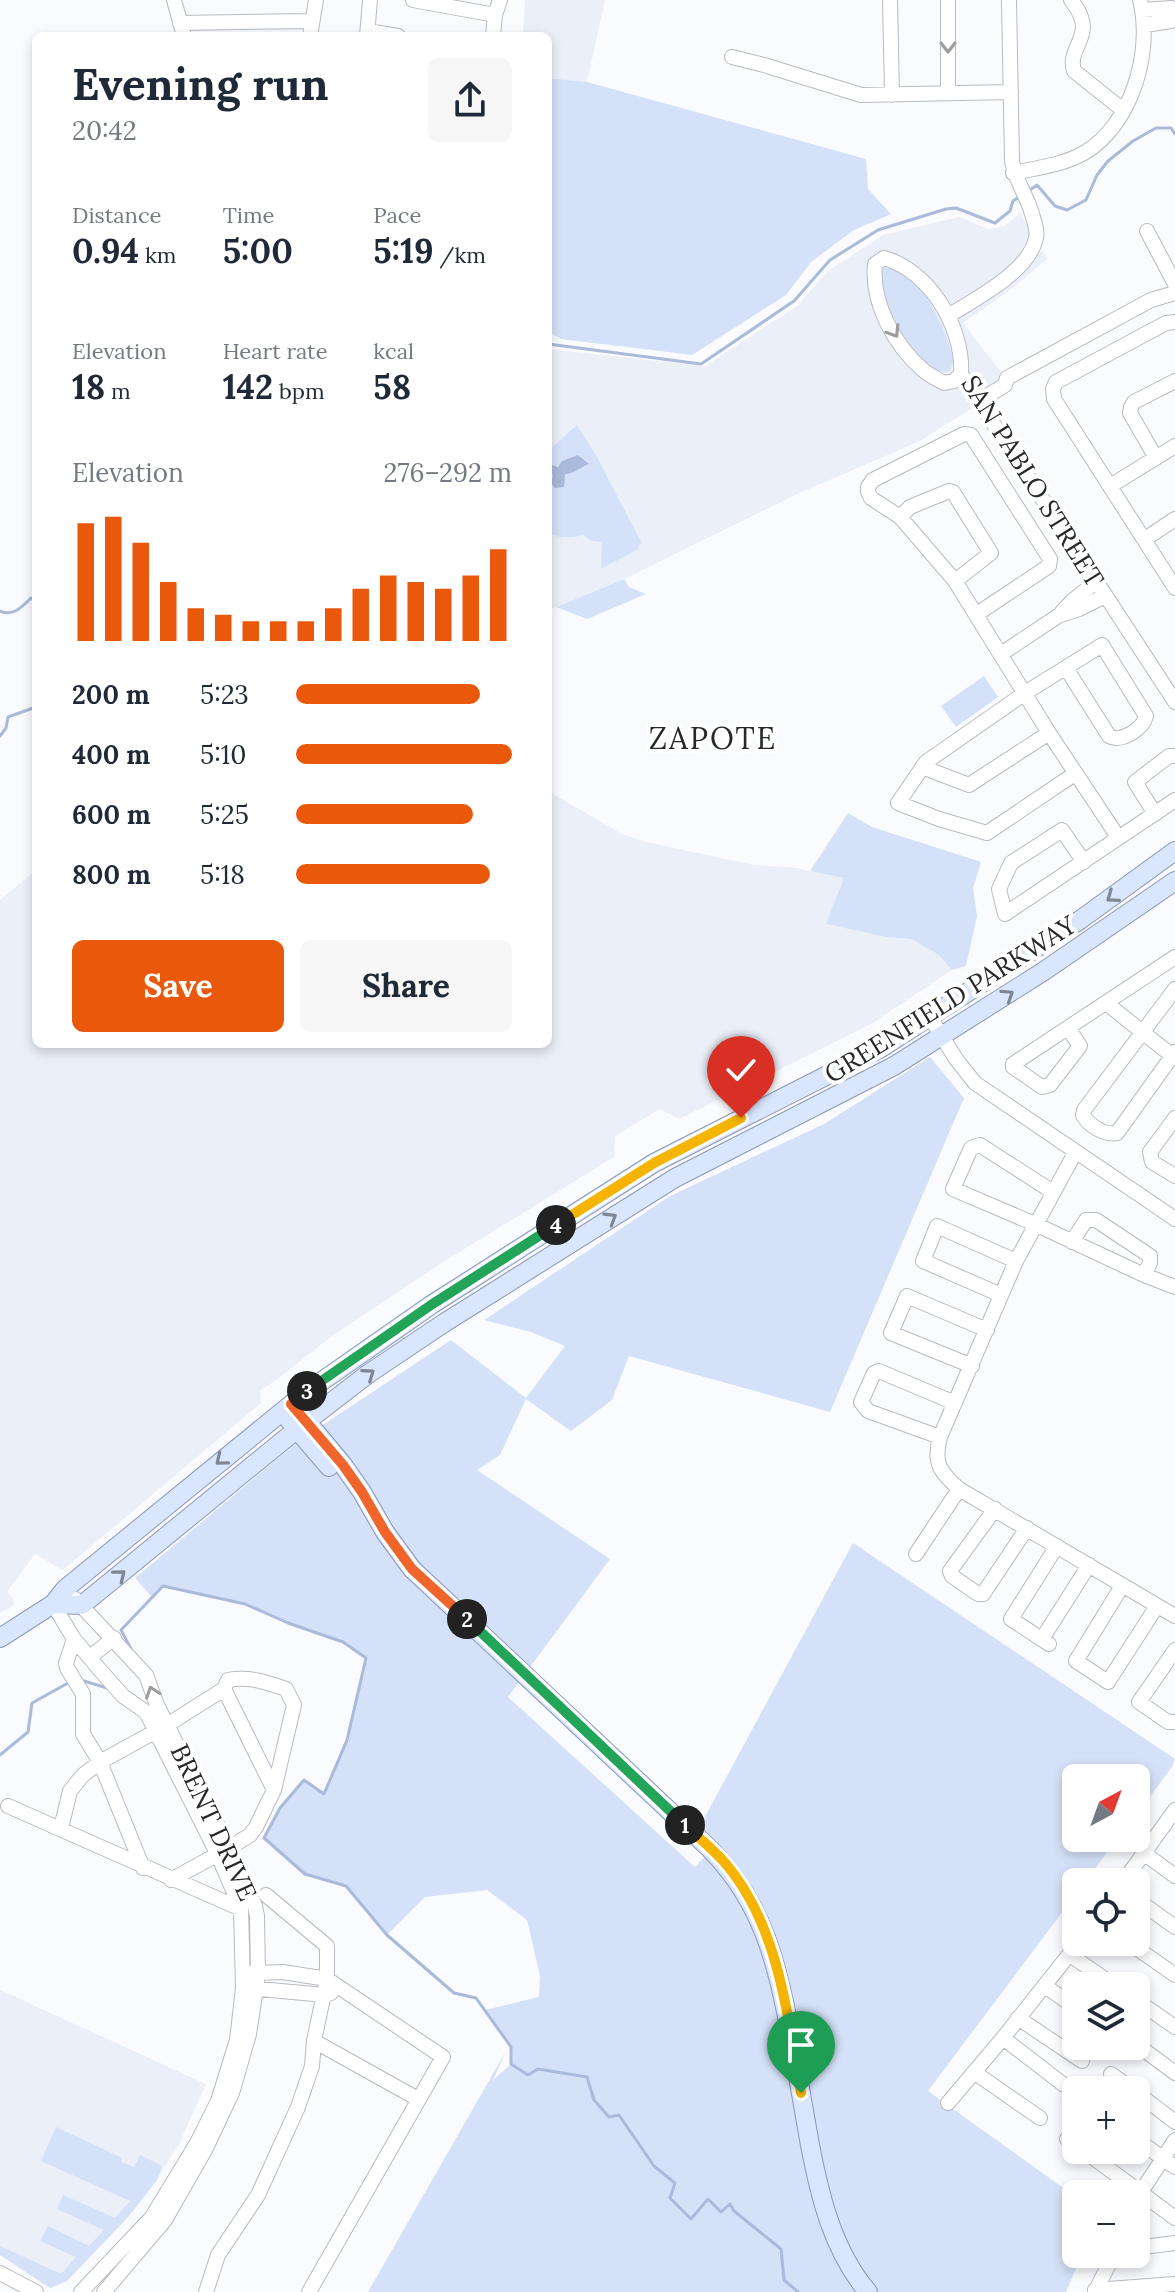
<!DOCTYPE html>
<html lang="en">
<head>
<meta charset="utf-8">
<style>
  body { margin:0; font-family:Lora,serif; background:#f6f6f7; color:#1f2937; height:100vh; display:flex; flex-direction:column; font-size:30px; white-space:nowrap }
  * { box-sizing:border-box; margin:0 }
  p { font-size:26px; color:#747a83 }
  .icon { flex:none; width:44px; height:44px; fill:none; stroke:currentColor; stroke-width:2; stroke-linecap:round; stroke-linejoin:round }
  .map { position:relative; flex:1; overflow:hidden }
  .drawer { position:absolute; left:32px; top:32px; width:520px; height:1016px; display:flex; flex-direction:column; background:#fff; border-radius:12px; box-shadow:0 4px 12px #0003 }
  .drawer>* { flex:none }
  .needle { width:52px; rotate:41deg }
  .buttons { position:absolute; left:1062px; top:1764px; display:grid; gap:16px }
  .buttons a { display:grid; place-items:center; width:88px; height:88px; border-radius:12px; background:#fff; box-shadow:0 4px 12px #0003; font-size:40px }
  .pin { position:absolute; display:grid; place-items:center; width:68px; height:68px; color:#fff; margin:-82px -34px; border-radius:50% 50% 50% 0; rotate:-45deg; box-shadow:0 0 8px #0007 }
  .pin .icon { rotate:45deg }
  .km { position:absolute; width:40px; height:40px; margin:-20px; border-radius:50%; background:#222; color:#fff; font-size:22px; line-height:40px; text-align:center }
  .round { display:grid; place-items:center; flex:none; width:84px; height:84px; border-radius:12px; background:#f6f6f7 }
  .headline { display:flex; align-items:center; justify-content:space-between; height:136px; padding:0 40px }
  h1 { font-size:44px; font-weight:800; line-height:60px }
  .figures { display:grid; grid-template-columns:repeat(3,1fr); gap:12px; height:136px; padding:8px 40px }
  .figures div { display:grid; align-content:center }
  .figures b { font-size:34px; font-weight:800 }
  .figures small { font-size:22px; font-weight:400 }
  .figures p { font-size:22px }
  .chart { height:224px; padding:16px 40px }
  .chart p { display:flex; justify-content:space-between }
  .chart svg { width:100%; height:144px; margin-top:8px; stroke:#ea580c; stroke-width:6 }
  .button { display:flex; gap:16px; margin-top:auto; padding:16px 40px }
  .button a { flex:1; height:92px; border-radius:12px; background:#ea580c; color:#fff; font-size:32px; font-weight:800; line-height:92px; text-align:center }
  .button a+a { background:#f6f6f7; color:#1f2937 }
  ul { padding:0 40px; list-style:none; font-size:26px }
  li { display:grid; grid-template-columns:128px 96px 1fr; align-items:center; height:60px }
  li i { height:20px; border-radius:10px; background:#ea580c }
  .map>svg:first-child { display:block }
  .built { fill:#ebeff8 }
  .green { fill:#d5e1f8 }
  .water { fill:#abbada }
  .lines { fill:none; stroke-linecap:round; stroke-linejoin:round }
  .stream { stroke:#abbada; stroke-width:3 }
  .minor-casing { stroke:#b7bbc2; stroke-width:16 }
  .major-casing { stroke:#8c99b4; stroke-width:20 }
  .minor { stroke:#fff; stroke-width:14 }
  .major { stroke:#dae6fe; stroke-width:18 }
  .oneway { stroke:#9e9ea0 }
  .oneway2 { stroke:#808794 }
  .split-1-casing { stroke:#fff; stroke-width:16 }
  .split-2-casing { stroke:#fff; stroke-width:16 }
  .split-3-casing { stroke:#fff; stroke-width:16 }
  .split-4-casing { stroke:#fff; stroke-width:16 }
  .split-5-casing { stroke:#fff; stroke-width:16 }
  .split-1 { stroke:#f5b400; stroke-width:10 }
  .split-2 { stroke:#22a559; stroke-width:10 }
  .split-3 { stroke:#f0652b; stroke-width:10 }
  .split-4 { stroke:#22a559; stroke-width:10 }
  .split-5 { stroke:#f5b400; stroke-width:10 }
  .labels { text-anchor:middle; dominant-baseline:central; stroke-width:8; stroke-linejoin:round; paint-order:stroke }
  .street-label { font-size:26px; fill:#27282b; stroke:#fff }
  .quarter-label { font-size:30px; letter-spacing:2px; fill:#27282b; stroke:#fff }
</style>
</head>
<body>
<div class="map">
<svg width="1175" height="2292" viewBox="0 0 1175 2292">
  <rect width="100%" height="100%" fill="#fafbfe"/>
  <path class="built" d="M525,0H605L587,82L548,78V36H523Z
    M1020,213L1047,259L1014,287L963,323L1010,384L920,441L795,495L624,579L548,610V349L705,366L797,306L828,271L883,235L959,217L988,229L1005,226Z
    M548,791L622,834L646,842L754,865L796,868L844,878L827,924L886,937L911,939L939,955L952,970L871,1024L679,1119L660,1109L615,1136L614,1157L435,1267L333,1335L275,1381L260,1390L261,1403L63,1570L35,1554L7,1592L12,1596L14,1603L10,1608L0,1613V900L36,870V1044H548Z
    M0,1990L206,2084L180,2142L157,2180L128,2217L67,2281L50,2288L0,2255Z"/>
  <path class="green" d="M548,78L587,82L866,159L868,189L891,214L854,230L811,262L786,295L692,355L561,339L548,331Z
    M887,267C924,277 944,326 954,359L950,371C923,379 884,312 881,289C880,283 881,276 881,270Z
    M577,425L597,457L641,542L637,550L601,569L602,542L592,541L583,535C572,538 558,539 548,532V451Z
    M624,579L629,587L646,594L587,619L556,607Z
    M984,676L998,697L956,727L941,706Z
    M848,813L872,827L981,862L973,888L977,916L966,966L952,970L939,955L911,939L886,937L826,924L844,878L810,871Z
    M930,1057L964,1098L830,1412L629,1356L612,1400L571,1431L526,1399L500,1455L477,1470L610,1559L508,1697L695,1867L718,1842L700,1826L853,1543L1175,1759L1172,1767L1136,1815V1778H1076V1838H1118L1085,1882H1076V1894L928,2091L1076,2197V2254H1082L1066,2292H368L506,2051L493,2080L511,2064V2047L485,2010L539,1997L540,1976L527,1920L487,1890L425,1897L387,1935L346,1886L305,1874L264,1838L280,1808L304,1780L325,1794L347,1740L366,1658L343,1642L288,1623L245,1604L163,1586L152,1597L135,1578L300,1440L451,1340L526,1398L565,1346L531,1332L484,1320L670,1196L824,1124Z
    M56,2127L122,2158L121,2162L134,2167L140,2155L162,2166L157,2180L128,2217L67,2281L50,2288L0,2255V2246L61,2274L76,2257L40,2241L48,2226L89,2246L104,2230L57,2209L63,2195L115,2218L130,2201L41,2161Z"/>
  <path class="water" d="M578,455L589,464C580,467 574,474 565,474L564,487L555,488L551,483L553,475L548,472V464L558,467L562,461Z"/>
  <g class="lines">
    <path class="stream" d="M1027,192L1037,185L1055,206L1067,210L1086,200L1097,175L1108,161L1133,141L1156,128H1171L1175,134
      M548,344L701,364L794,301L830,260L878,230L946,209L956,208L995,223L1010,211L1013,201L1021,196
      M0,611C13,617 22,607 31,598L36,602
      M0,736L6,728L8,717L36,707
      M131,1649L121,1630L163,1586L245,1604L288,1623L343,1642L366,1658L347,1740L324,1794L304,1780L280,1808L264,1838L305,1874L346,1886L387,1935L454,1993L476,1998L511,2047V2064L528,2075L538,2069L587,2077L594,2100L609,2117L619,2115L654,2166L675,2183L670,2198L691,2219L708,2199L721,2212L730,2204L734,2211L781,2249L784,2280L798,2292
      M84,1681L107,1688
      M0,1755L28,1732L32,1703L68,1683"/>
    <g class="minor-casing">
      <path id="minor" d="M174,0L184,36
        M413,0L495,15
        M890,0L892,95
        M948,0V93
        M1071,0C1100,36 1066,45 1074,71L1123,110
        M1143,10L1171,8L1175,11
        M180,23L311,21
        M1145,25L1171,21L1175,18
        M368,31L398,36
        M310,36L316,0
        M367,36L370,0
        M493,36L495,15L500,0
        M732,57L764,65L861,95L1011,92
        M1013,173C1037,168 1063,165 1084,153C1132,125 1153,51 1140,0
        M1147,231L1175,284
        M948,316C975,299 1029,272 1036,238C1038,230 1034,221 1032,214C1027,195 1015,181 1012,161L1009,0
        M1175,322L1166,323L1056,382L1053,389L1054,399L1175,588
        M961,374L954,381L944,383C937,379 929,375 923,370C894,345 871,302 875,264L884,258C930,271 964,328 961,374L1175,702
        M979,401L1005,385L1007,378L1151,300L1175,293
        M1156,458L1130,413L1131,407L1134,402L1175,381
        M1110,486L1175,446
        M900,517L910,507L949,491L953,492L991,553L955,581
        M1145,539L1175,519
        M1061,613L1072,601L1096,582
        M977,614L1049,566L1050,559L971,435L964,434L873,480L868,487V492L871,498L900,517L955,581L1049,733L1118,837
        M1001,654L1058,616L1079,609L1105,596
        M1066,668L1109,736C1121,743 1143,729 1146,716L1102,645L1025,693L926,762L898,803L939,819L987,833L1076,773
        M922,767L969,785L1049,733
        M1155,814L1135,782L1169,756H1175
        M1084,862L1062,830L1011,863L999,889L1005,914L1175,800
        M1175,989L1084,1110L1083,1115C1088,1125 1105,1136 1117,1133L1175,1052
        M1106,1003L1175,1058
        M930,1017L956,1059L975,1083L1175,1219
        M1068,1028L1080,1046L1050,1085L1042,1087L1013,1067V1064L1175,957
        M1175,1118L1150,1152L1152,1162L1175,1176
        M1053,1192L980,1145L971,1148L953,1189L1035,1224L1144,1275L1175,1287
        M1072,1242L1086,1220H1096L1150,1256V1263L1144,1275
        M1001,1295L923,1261L937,1226L1016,1261
        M972,1366L891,1333L907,1296L987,1330
        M955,1403L879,1371L874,1373L861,1402L868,1411L940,1437L1016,1261L1075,1153
        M940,1437C933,1463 940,1472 959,1489L1175,1616
        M995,1509L950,1571L952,1576L978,1594H983L1027,1528
        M916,1554L959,1489
        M1122,1586L1076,1661L1108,1682L1157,1606
        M75,1599L146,1675L157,1705L242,1874L255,1906L257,1916L258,1973L256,1989L249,2034L232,2093L205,2150L165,2220L104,2292
        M53,1604L74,1639L99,1669L123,1696L146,1712L218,1855L241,1909L243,1988L237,2040L218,2101L197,2143L152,2217L81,2292
        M74,1639L66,1663L67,1668L83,1694V1734L100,1762L143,1868
        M1042,1639L1089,1565
        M1049,1644L1011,1619L1057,1546
        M1175,1650L1139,1702L1168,1722H1175
        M90,1657L114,1638
        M224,1689L274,1790
        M8,1806L241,1909
        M61,1828L70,1791L83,1775L100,1762L167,1725L224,1689L228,1680C249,1676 266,1682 286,1689L294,1705L274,1790L256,1827L250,1835L229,1848L171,1880
        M1145,1854L1175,1876
        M1123,1882L1175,1810
        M266,1895L327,1946V1979L314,2041
        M1136,1899L1175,1927
        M1128,1942L1175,1975
        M1070,1955L1115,1986
        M251,1973L283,1972L327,1979L443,2057L309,2292
        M1045,1986L1076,2008
        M248,1988L325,1995L331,1993
        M1136,2000L1175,2027
        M1018,2018L1082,2061
        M1003,2038L1064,2085
        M1136,2044L1175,2073
        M974,2072L1040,2118
        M1111,2074L1133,2090
        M1136,2092L1175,2122
        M948,2103L1003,2038L1079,1942
        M1067,2139L1076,2145
        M1136,2139L1175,2167
        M1083,2150L1175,2218
        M1136,2203L1141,2192L1175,2140
        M1136,2248L1175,2243
        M0,2273L36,2292
        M1095,2290L1175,2284
        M206,2292L218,2255L258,2195L298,2107L312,2066L314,2041L418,2099
        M1095,2292L1114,2254"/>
    </g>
    <g class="major-casing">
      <path id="major" d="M299,1412L343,1465L362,1492L385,1532L412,1569L710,1849C764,1904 777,1964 791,2037C797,2073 804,2109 810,2145C820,2197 833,2251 868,2292
        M289,1420L329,1467
        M53,1604L82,1605L307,1421L368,1374L444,1323L675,1178L894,1066L1044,971L1175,881
        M0,1638L53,1604L65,1589L305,1393L431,1305L654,1163L881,1048L1080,920L1175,851"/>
    </g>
    <use href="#minor" class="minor"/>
    <use href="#major" class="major"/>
  </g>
  <defs><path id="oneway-chevron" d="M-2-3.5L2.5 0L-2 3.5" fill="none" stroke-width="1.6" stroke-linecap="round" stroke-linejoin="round" transform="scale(2)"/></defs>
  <g class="oneway">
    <use href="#oneway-chevron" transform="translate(948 47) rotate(90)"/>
    <use href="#oneway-chevron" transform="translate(894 332) rotate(58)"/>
    <use href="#oneway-chevron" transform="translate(152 1692) rotate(-109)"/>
  </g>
  <g class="oneway2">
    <use href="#oneway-chevron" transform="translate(1112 897) rotate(144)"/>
    <use href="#oneway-chevron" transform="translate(1008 995) rotate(-33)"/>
    <use href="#oneway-chevron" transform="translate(611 1218) rotate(-32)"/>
    <use href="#oneway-chevron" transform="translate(369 1374) rotate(-35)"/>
    <use href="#oneway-chevron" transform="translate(221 1460) rotate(141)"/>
    <use href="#oneway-chevron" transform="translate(120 1575) rotate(-39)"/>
  </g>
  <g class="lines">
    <g class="split-1-casing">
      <path id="split-1" d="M685,1825C699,1838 714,1850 726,1864C779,1927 787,2014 801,2093"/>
    </g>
    <g class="split-2-casing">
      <path id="split-2" d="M467,1619L685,1825"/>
    </g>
    <g class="split-3-casing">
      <path id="split-3" d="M307,1391L291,1404L343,1465L362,1492L385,1532L412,1569L467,1619"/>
    </g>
    <g class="split-4-casing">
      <path id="split-4" d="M307,1391L431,1305L556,1225"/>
    </g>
    <g class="split-5-casing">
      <path id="split-5" d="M556,1225L654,1163L741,1118"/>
    </g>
    <use href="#split-1" class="split-1"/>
    <use href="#split-2" class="split-2"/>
    <use href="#split-3" class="split-3"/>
    <use href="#split-4" class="split-4"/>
    <use href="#split-5" class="split-5"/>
  </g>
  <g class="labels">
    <g class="street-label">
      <text transform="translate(1033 481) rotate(58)">SAN PABLO STREET</text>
      <text transform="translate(950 999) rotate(-32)">GREENFIELD PARKWAY</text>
      <text transform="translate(214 1822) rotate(65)">BRENT DRIVE</text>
    </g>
    <g class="quarter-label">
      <text x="713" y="738">ZAPOTE</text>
    </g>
  </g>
</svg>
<div class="buttons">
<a><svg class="needle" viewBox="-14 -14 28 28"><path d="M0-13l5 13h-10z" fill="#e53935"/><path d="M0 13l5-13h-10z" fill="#747a83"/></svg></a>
<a><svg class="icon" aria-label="locate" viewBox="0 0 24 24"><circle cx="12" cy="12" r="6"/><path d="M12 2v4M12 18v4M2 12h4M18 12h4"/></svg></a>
<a><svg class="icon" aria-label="layers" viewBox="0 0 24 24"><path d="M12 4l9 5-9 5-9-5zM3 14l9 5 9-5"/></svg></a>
<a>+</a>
<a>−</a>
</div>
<div class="pin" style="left:801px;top:2093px;background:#1e9e55"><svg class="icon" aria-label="arrive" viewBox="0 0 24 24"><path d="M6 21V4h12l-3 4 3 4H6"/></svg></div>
<div class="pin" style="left:741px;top:1118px;background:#d93025"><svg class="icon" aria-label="check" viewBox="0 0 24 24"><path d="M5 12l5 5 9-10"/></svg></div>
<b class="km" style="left:685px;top:1825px">1</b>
<b class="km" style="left:467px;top:1619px">2</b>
<b class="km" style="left:307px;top:1391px">3</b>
<b class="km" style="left:556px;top:1225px">4</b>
<section class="drawer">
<div class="headline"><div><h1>Evening run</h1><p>20:42</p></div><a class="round"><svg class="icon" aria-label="share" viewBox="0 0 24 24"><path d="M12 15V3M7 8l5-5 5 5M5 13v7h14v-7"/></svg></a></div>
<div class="figures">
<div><p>Distance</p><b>0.94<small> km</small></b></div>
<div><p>Time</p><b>5:00</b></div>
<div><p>Pace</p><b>5:19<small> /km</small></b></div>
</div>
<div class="figures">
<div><p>Elevation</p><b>18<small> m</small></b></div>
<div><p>Heart rate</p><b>142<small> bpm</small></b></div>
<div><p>kcal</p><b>58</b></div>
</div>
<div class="chart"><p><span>Elevation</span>276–292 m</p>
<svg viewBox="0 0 160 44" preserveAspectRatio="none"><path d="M5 44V8M15 44V6M25 44V14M35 44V26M45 44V34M55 44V36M65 44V38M75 44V38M85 44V38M95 44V34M105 44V28M115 44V24M125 44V26M135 44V28M145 44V24M155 44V16"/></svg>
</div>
<ul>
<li><b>200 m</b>5:23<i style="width:85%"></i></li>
<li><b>400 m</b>5:10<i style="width:100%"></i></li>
<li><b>600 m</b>5:25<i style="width:82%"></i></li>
<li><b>800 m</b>5:18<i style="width:90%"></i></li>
</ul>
<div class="button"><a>Save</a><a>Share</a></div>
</section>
</div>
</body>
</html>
